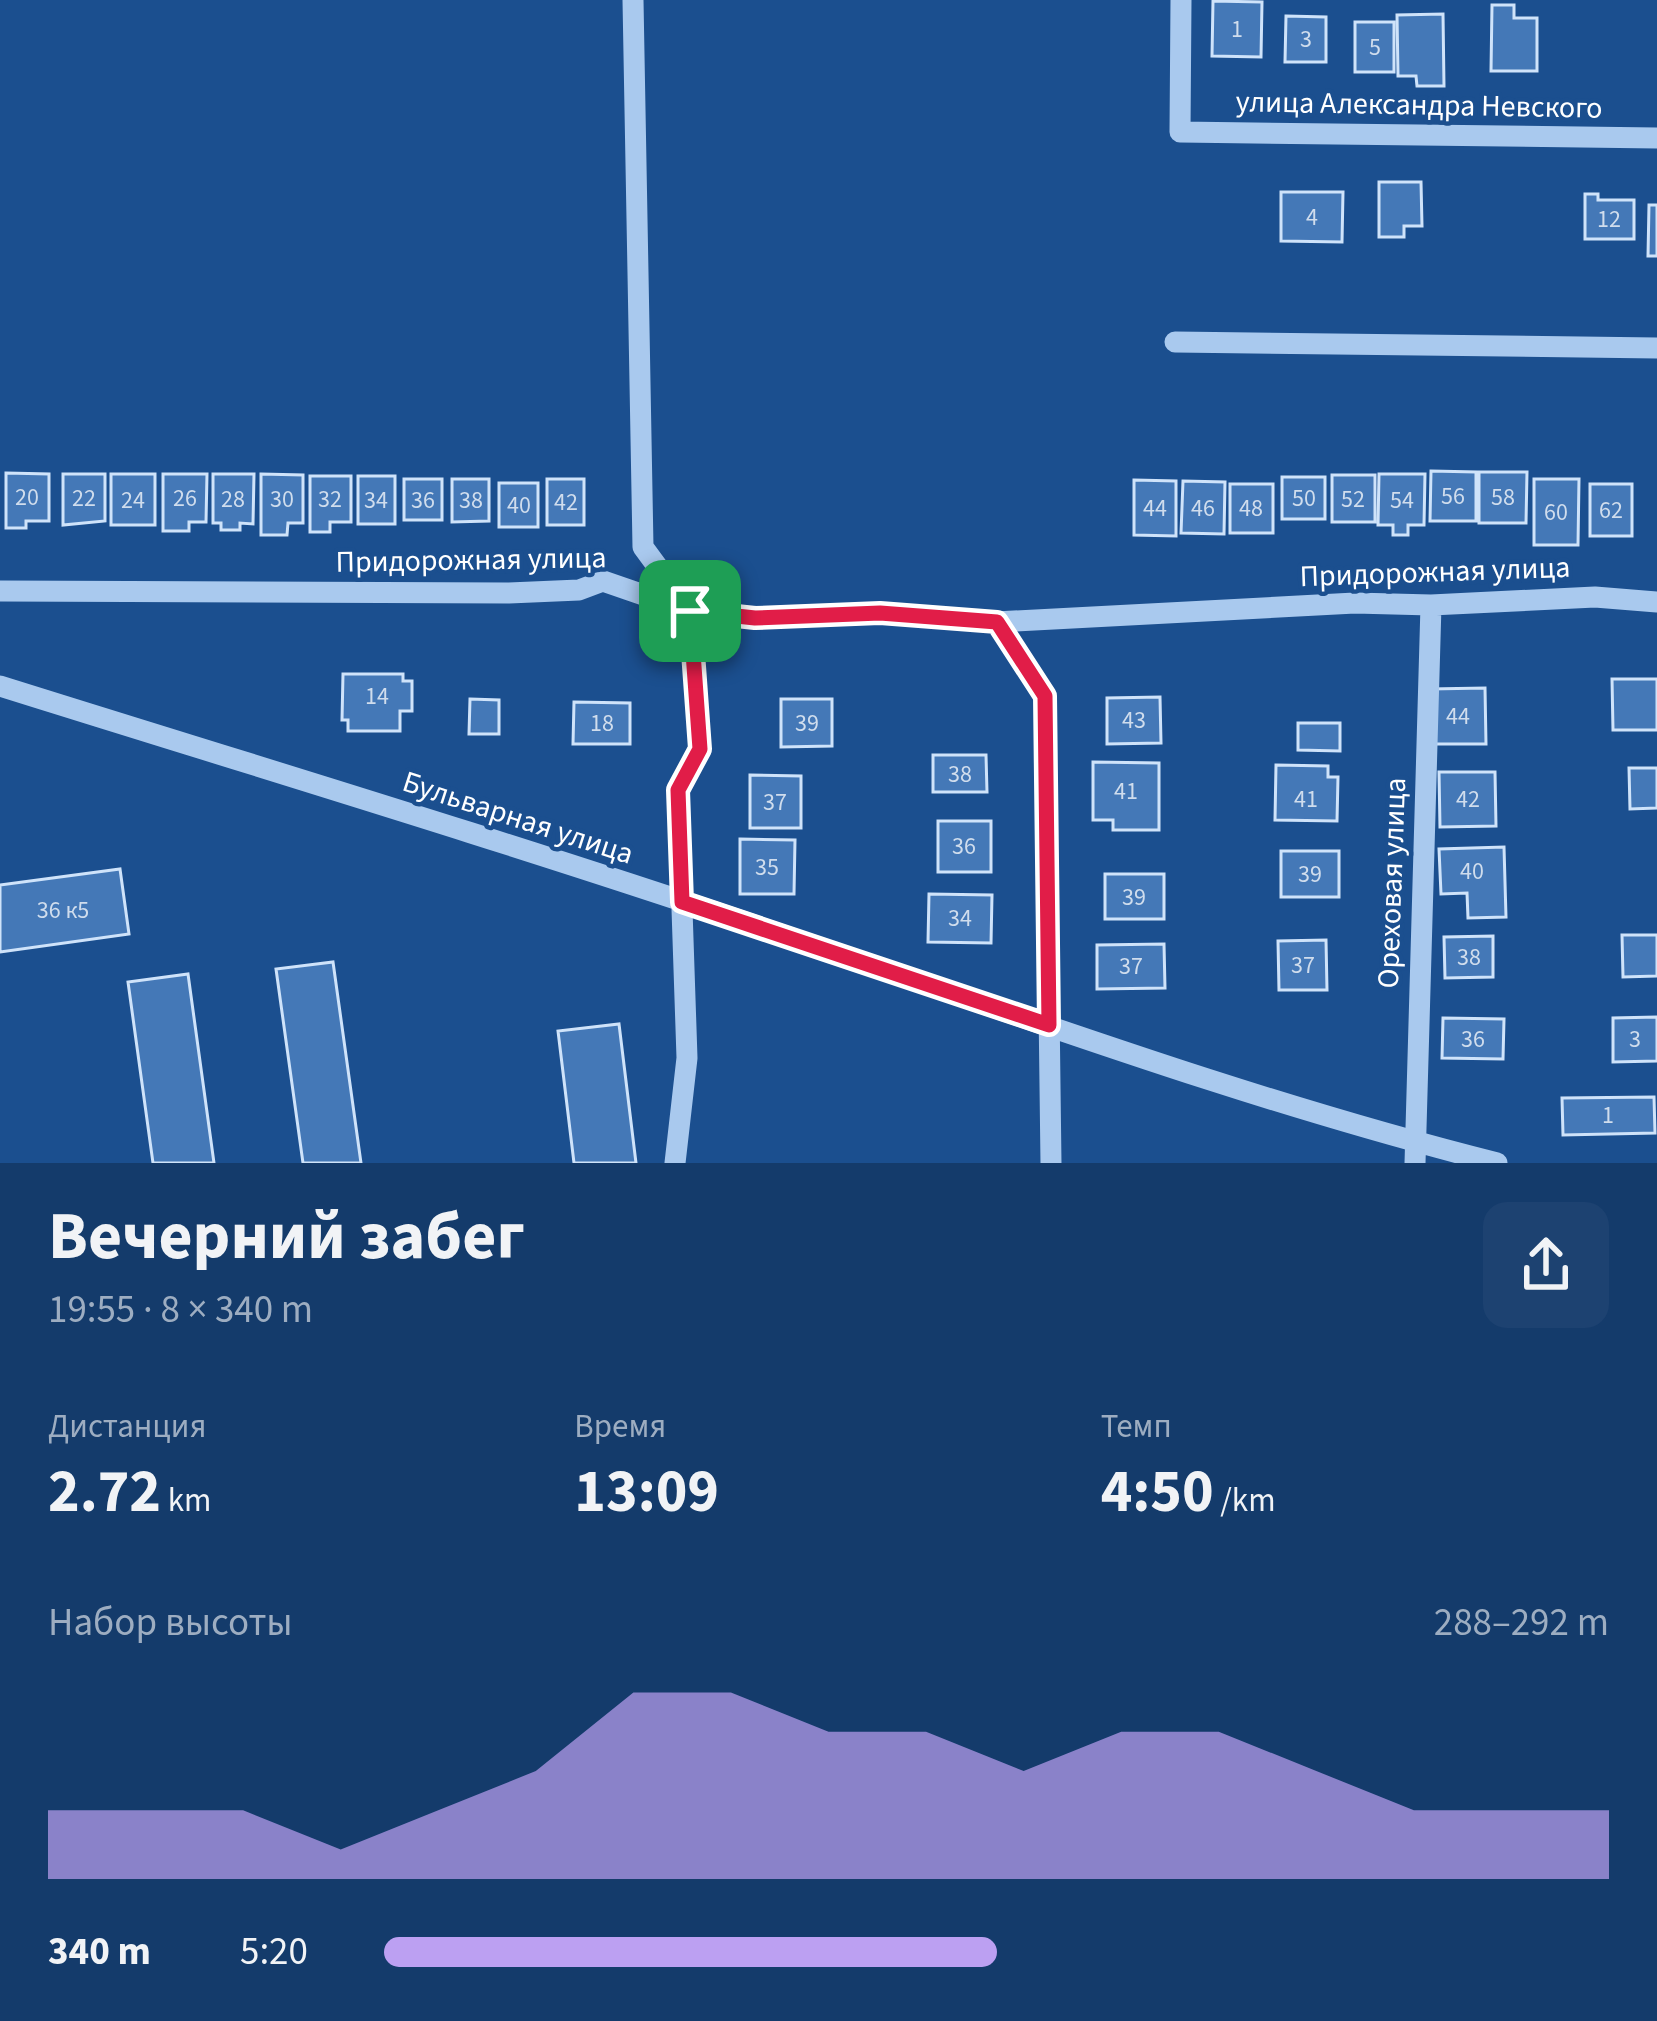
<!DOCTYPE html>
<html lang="ru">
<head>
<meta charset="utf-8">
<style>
  body { margin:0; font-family:"Source Sans 3",sans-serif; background:#1d4271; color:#f1f3f6; height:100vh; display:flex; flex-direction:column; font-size:45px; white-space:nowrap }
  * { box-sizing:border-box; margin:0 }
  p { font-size:39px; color:#9dadc1 }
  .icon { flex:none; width:66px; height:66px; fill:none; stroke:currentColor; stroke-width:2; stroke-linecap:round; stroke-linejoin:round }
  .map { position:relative; height:1163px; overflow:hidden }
  .details { display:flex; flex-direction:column; background:#143b6b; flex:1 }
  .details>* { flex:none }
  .pin { position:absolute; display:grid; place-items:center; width:102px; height:102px; color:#fff; margin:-51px; border-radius:24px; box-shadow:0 6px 18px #0006 }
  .round { display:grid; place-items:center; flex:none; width:126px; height:126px; border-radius:24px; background:#1d4271 }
  .headline { display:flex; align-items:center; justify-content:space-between; height:204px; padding:0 48px }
  h1 { font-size:66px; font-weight:700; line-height:90px }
  .figures { display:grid; grid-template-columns:repeat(3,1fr); gap:18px; height:204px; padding:12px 48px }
  .figures div { display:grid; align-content:center }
  .figures b { font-size:60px; font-weight:700 }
  .figures small { font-size:33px; font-weight:400 }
  .figures p { font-size:33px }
  .chart { height:336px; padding:24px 48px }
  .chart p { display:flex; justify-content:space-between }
  .chart svg { width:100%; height:216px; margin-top:12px; fill:#bca0f2; opacity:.7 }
  ul { padding:0 48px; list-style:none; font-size:39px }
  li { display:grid; grid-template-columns:192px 144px 1fr; align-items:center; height:90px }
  li i { height:30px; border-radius:15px; background:#bca0f2 }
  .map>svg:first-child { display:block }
  .building { fill:#4478b7; stroke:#cfe3fa; stroke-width:3 }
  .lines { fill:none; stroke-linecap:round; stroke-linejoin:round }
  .minor { stroke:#a9c9ee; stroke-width:21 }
  .route-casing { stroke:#fff; stroke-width:24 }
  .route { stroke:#e11d48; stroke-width:15 }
  .labels { text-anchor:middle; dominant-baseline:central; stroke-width:9; stroke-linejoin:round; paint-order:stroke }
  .number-label { font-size:24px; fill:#d0dded }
  .street-label { font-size:30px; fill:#fff; stroke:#1b4f8f }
</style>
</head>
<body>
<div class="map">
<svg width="1657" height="1163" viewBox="0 0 1657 1163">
  <rect width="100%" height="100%" fill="#1b4f8f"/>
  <path class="building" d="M1213,1L1262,2L1261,57L1212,56Z
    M1492,5H1514V18H1537V71H1491Z
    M1443,14L1444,86H1417L1416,76H1398L1397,15Z
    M1286,16L1326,17V62H1285Z
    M1355,22H1394V72H1355Z
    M1379,182H1421L1422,226H1404V237H1379Z
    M1281,192H1343L1342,242L1281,241Z
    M1585,194H1598V200H1634V239H1585Z
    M1649,205H1657V256H1648Z
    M1431,471L1476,472V521H1430Z
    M1479,472H1527L1526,523H1479Z
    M6,473L49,474V521H26V528H6Z
    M63,474H105V521L63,525Z
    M111,474H155V525H111Z
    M163,474H207L206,522H189V531H163Z
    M213,474H254L253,524L240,523V530H221V523H213Z
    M261,474L303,475V523H288L287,535H261Z
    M1379,474H1425L1424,525H1408V535H1393V525H1378Z
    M1332,475H1375V522H1332Z
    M310,476H351V522H330V532H310Z
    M358,476H395V524H358Z
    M1282,477H1325V519H1282Z
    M404,479H442V520H404Z
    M452,479H489V521L452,522Z
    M547,479H584V525H547Z
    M1534,479H1579L1578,545H1534Z
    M1134,480L1176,481V536L1134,535Z
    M1183,481L1225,482L1224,534L1181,533Z
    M499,483H538V527H499Z
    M1230,484H1273V533H1230Z
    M1590,484H1632V536H1590Z
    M343,674H403V681H412V711H400V731H348V720H342Z
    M1612,679H1657V730H1613Z
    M1485,688L1486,744H1431L1430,689Z
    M1160,697L1161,743L1107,744V698Z
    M470,699L499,700V734H469Z
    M781,699H832V746L781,747Z
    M574,702L630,703V744H573Z
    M1298,723H1340V751L1298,750Z
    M933,755H986L987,792H933Z
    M1093,762L1159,763V830H1113V820H1093Z
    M1276,765L1328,766V777H1338L1337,821L1275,820Z
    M1629,768H1657V808L1630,809Z
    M1439,772H1495L1496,826L1440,827Z
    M750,775L801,776V828H750Z
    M938,821H991V872H938Z
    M740,839L795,840L794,894H740Z
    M1504,847L1506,917L1468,918L1467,893L1441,894L1439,849Z
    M1281,851H1339V897H1281Z
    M120,869L129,934L0,952V885Z
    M1105,874H1164V919H1105Z
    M929,894L992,895L991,943L928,942Z
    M1622,935H1657V976L1623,977Z
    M1493,936V977L1445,978L1444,937Z
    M1326,940L1327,990H1279L1278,941Z
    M1164,944L1165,988L1097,989V945Z
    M333,962L361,1163H303L276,969Z
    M188,974L214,1163H153L128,982Z
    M1657,1017V1061L1613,1062V1018Z
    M1443,1018L1504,1019L1503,1059L1442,1058Z
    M619,1024L636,1163H574L558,1031Z
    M1654,1097L1655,1133L1563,1135L1562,1098Z"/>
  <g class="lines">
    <path class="minor" d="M633,0L643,547L690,611
      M1181,0L1180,132L1657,138
      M1175,342L1657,348
      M0,591L509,593L579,590L603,581L690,611L755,618L881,613L996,622L1355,603L1431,605L1595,597L1657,602
      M996,622L1045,696L1051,1163
      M0,686C249,764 498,839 745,922C994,1006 1242,1099 1497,1163
      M675,1163L687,1058L678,790L700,749L690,611
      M1415,1163L1431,605"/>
  </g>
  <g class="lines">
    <g class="route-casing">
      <path id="route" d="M690,611L755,618L880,613L997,622L1045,696L1049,1025L682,902L678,790L700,749Z"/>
    </g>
    <use href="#route" class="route"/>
  </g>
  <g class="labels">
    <g class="number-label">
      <text x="1237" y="29">1</text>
      <text x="1306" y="39">3</text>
      <text x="1375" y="47">5</text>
      <text x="1312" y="217">4</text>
      <text x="1609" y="219">12</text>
      <text x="1453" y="496">56</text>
      <text x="27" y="497">20</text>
      <text x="1503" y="497">58</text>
      <text x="84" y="498">22</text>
      <text x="185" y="498">26</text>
      <text x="1304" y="498">50</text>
      <text x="233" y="499">28</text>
      <text x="282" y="499">30</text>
      <text x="330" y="499">32</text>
      <text x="1353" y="499">52</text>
      <text x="133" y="500">24</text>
      <text x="376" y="500">34</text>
      <text x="423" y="500">36</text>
      <text x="471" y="500">38</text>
      <text x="1402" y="500">54</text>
      <text x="566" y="502">42</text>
      <text x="519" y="505">40</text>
      <text x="1155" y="508">44</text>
      <text x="1203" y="508">46</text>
      <text x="1251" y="508">48</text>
      <text x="1611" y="510">62</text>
      <text x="1556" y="512">60</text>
      <text x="377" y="696">14</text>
      <text x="1458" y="716">44</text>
      <text x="1134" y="720">43</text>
      <text x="602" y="723">18</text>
      <text x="807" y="723">39</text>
      <text x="960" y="774">38</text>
      <text x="1126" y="791">41</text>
      <text x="1306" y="799">41</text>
      <text x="1468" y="799">42</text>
      <text x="775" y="802">37</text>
      <text x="964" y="846">36</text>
      <text x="767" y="867">35</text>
      <text x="1472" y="871">40</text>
      <text x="1310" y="874">39</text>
      <text x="1134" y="897">39</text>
      <text x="63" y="910">36 к5</text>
      <text x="960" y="918">34</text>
      <text x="1469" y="957">38</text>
      <text x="1303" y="965">37</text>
      <text x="1131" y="966">37</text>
      <text x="1473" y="1039">36</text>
      <text x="1635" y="1039">3</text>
      <text x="1608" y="1115">1</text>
    </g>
    <g class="street-label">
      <text transform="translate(1419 105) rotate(1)">улица Александра Невского</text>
      <text transform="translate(471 560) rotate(-1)">Придорожная улица</text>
      <text transform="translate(1435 572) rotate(-2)">Придорожная улица</text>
      <text transform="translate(518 818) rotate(18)">Бульварная улица</text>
      <text transform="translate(1392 883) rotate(-88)">Ореховая улица</text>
    </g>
  </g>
</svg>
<div class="pin" style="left:690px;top:611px;background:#1e9e55"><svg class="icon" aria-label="arrive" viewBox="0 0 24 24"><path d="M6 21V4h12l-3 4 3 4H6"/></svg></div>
</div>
<section class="details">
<div class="headline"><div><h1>Вечерний забег</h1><p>19:55 · 8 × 340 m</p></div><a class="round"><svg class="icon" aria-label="share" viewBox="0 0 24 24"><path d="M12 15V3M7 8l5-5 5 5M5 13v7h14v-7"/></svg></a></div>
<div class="figures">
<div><p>Дистанция</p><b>2.72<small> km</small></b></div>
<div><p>Время</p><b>13:09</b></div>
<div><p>Темп</p><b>4:50<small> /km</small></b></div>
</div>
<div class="chart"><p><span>Набор высоты</span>288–292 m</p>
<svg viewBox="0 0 160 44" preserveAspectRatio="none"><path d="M0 44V30L10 30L20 30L30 38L40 30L50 22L60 6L70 6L80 14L90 14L100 22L110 14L120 14L130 22L140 30L150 30L160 30V44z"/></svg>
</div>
<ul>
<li><b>340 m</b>5:20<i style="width:50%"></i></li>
</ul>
</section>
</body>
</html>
